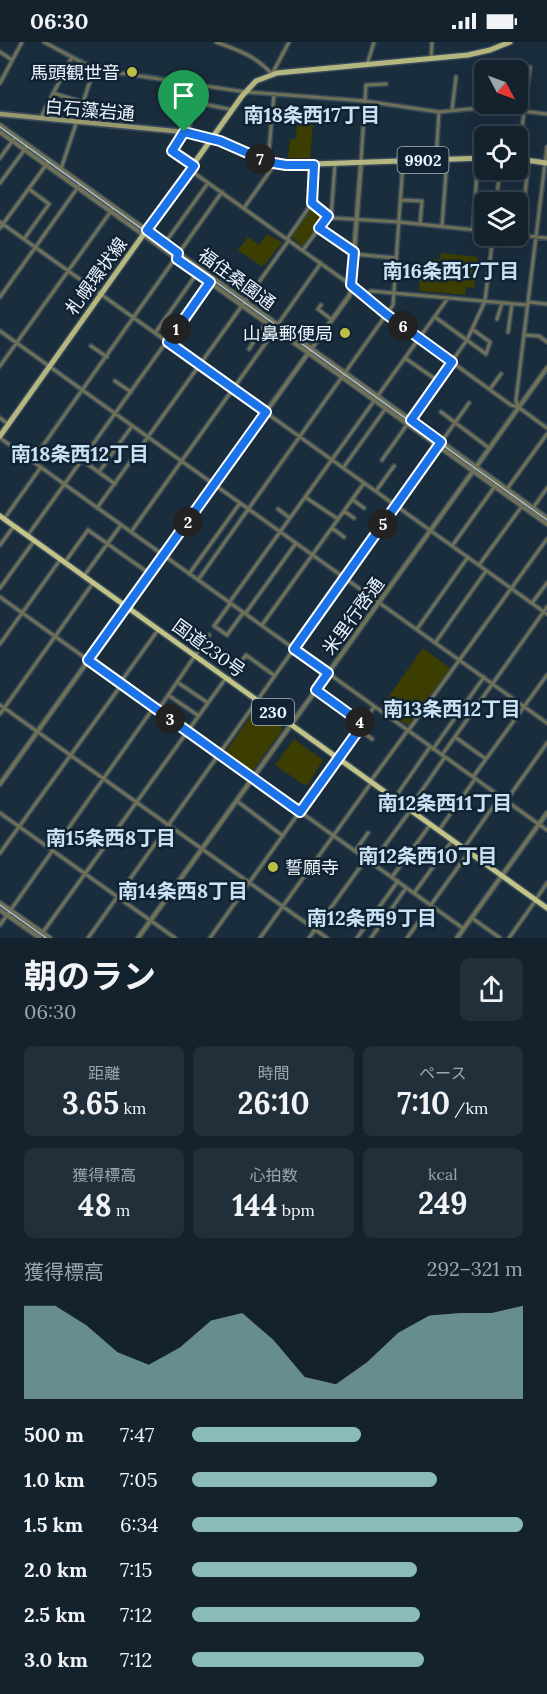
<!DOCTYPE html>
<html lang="ja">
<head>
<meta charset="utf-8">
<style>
  body { margin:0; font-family:Lora,"Noto Sans JP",serif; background:#212f3a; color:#f1f3f6; height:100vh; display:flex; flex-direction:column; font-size:22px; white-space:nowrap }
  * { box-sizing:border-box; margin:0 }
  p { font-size:20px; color:#9da4aa }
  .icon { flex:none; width:33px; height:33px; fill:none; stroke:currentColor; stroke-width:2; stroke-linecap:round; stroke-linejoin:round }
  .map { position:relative; height:896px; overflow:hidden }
  .drawer { display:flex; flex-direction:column; background:#14222e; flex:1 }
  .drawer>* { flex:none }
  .needle { width:39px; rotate:131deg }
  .fabs { position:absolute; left:474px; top:18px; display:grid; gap:12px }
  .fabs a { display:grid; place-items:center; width:54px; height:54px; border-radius:9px; background:#14222e; box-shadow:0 6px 24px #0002,0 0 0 2px #333f4a; font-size:30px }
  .pin { position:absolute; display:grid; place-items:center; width:51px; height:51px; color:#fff; margin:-62px -26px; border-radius:50% 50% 50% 0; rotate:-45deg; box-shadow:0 0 6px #0007 }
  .pin .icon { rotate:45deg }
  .km { position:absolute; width:30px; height:30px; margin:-15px; border-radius:50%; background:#222; color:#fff; font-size:16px; line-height:30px; text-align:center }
  .round { display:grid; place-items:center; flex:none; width:63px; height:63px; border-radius:9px; background:#212f3a }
  .headline { display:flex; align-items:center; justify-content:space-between; height:102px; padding:0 24px }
  h1 { font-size:33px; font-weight:700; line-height:45px }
  .figures { display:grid; grid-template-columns:repeat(3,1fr); gap:9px; height:102px; padding:6px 24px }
  .figures div { display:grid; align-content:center; border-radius:9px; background:#212f3a; text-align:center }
  .figures b { font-size:30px; font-weight:700 }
  .figures small { font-size:16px; font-weight:400 }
  .figures p { font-size:16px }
  .chart { height:168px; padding:12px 24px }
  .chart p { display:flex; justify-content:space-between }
  .chart svg { width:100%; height:108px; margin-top:6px; fill:#8bbbb9; opacity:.7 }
  ul { padding:0 24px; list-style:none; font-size:20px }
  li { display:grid; grid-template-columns:96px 72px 1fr; align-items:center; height:45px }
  li i { height:15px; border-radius:8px; background:#8bbbb9 }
  .status { display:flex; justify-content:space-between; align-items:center; height:42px; padding:0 30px; background:#14222e; direction:ltr }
  .status svg { height:16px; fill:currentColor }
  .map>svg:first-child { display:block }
  .green { fill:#3c3d01 }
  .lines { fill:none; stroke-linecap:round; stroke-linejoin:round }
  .stream { stroke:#366b95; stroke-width:1.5 }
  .minor-casing { stroke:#374958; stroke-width:6 }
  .tertiary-casing { stroke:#374958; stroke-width:7 }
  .secondary-casing { stroke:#374958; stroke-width:8 }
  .primary-casing { stroke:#374958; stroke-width:8 }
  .trunk-casing { stroke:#374958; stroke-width:8 }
  .minor { stroke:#6f7157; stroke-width:3 }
  .tertiary { stroke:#6f7157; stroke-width:4 }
  .secondary { stroke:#96986e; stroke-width:4.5 }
  .primary { stroke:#b4b77f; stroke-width:5 }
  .trunk { stroke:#c2c487; stroke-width:5 }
  .tram { stroke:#afbbc5; stroke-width:1.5 }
  .route-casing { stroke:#fff; stroke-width:12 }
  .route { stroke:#1a73e8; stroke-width:8 }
  .poi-dot { fill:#bcbf43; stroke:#112332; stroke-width:2 }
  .labels { text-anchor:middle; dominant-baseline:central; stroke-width:5; stroke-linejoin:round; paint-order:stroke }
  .shield { fill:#112332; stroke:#aab6c0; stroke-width:1.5 }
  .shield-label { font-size:16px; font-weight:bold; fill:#ecf5fd }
  .poi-label { font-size:18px; fill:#ecf5fd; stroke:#112332; text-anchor:end }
  .street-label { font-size:18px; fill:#ecf5fd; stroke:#112332 }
  .neighbourhood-label { font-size:20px; font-weight:bold; fill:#cae2f6; stroke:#112332 }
</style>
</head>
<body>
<div class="status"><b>06:30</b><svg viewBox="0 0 49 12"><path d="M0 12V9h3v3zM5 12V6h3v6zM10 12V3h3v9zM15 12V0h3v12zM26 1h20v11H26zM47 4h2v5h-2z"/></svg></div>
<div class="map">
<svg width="547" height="896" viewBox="0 0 547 896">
  <rect width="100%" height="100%" fill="#1a2d3d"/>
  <path class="green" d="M297,80L313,82L310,116H288L290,97H296Z
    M312,165L325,175L303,205L291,194Z
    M267,192L282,200L265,223L261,224L238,208L248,195L259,203Z
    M441,211L478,215L474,246L466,245L465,253L419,249L420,238H427L429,216L440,218Z
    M423,606L450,626L409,684L381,665Z
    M256,666L263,672L261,676L265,679L268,675L282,685V688L252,730L225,711Z
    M294,697L323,718L308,742L304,743L275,723Z"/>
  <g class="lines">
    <path class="stream" d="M48,0L96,25
      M143,32L194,40"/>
    <g class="minor-casing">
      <path id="minor" d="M44,0L94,27L198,43L246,50L365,59L439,70L490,65L547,72
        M216,0C238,8 256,14 272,32L289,0
        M0,10L12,18
        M431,17L432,0
        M367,23L374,0
        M0,41L22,0
        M53,51L83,60
        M194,60L233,68
        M452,68L456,35
        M41,75L72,15
        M184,90L172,109L193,124
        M188,91L198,43
        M0,116L16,94
        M518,116L530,25
        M436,118L439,70
        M268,119L274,52
        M361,119L366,43L386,42
        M61,127L94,27
        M190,128L348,241L386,272L511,363L518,365L547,386
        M0,141L28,103
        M400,158L422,159L420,182
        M496,160L500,128
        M312,161L333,176L399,180L484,189
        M244,166L275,122
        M331,175L335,122
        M0,180L547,572
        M442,184L447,117
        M0,186L49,119
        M319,186L354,210
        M473,188L478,116
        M518,193L547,196
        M520,193L529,118
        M24,197L49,162L29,147
        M287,197L312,161L314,123
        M165,201L208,141
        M303,208L328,174
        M354,212L396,216
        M363,253L371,249L528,263
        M0,255L81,141
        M528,260L547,262
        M321,263L318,267L332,278
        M435,275L486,312L490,300L472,287
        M497,277L502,261
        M278,282L321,221
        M0,289L547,681
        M508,290L512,262
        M155,291L200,227
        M524,293L539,294L547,300
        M91,304L107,315
        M249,307L266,281
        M405,316L438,339
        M0,324L114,165
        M115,339L131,350
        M490,347L501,332
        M518,365L516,358L547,105
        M441,370L489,406
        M0,376L8,382
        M0,396L547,788
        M82,418L115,442
        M382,418L467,298L485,259L493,194
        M32,419L222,150
        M343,426L386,366
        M99,430L132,384
        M507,447L547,392
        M376,449L394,424
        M305,455L338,477
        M352,457L364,466
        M97,466L289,198
        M533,466L547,446
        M278,467L290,476
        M344,469L354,476
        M4,477L41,425
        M332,486L344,495
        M131,490L275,288
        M28,493L212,236
        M0,503L14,484
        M452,504L498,440
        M65,520L88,488L150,532
        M479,523L525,460
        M189,532L240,461
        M84,534L121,483
        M198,538L393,263L403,120
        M0,546L34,499
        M0,555L464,887
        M229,561L448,256
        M532,561L547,541
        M230,562L214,584L227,593L243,571
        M245,572L296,501
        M262,583L364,441
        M417,587L468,515
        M435,601L486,529
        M0,602L60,518
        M228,638L246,613L275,634
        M177,640L208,661
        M120,641L158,588
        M316,648L363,682
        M168,653L199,674
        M0,663L327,896
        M158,668L209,593
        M0,672L93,541
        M359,687L372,697
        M408,689L547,497
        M455,695L486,717
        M433,707L484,635
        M442,713L547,565
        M473,735L547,633
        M370,740L408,688
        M394,757L430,705
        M237,759L283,794
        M506,759L547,701
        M409,767L445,715
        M0,771L175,896
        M439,788L475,737
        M464,806L500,755
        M355,809L368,791
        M0,811L122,642
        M372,821L410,769
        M392,835L430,783
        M414,851L452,799
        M536,857L547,841
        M472,876L500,896
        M0,883L154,665
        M43,890L226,636
        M88,896L469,361
        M210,896L374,665
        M260,896L371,741
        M309,896L366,817
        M357,896L398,839
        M371,896L406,846
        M407,896L469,810
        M509,896L536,858"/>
    </g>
    <g class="tertiary-casing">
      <path id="tertiary" d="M0,83L547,476
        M0,90L547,482
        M0,742L349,254L351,249L361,121
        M0,861L50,896
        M0,868L40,896
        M138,896L547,326
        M457,896L547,771"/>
    </g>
    <g class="secondary-casing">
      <path id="secondary" d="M0,72L184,90L213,97"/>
    </g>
    <g class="primary-casing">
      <path id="primary" d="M213,97L260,117L286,123L484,116
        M518,117L547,121
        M0,394L242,54L256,39L277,31L468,13L490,8L510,0"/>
    </g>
    <g class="trunk-casing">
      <path id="trunk" d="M0,474L547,866"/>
    </g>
    <use href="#minor" class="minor"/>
    <use href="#tertiary" class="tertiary"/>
    <use href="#secondary" class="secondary"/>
    <use href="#primary" class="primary"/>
    <use href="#trunk" class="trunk"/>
    <path class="tram" d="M0,85L547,478
      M0,863L46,896"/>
  </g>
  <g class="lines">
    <g class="route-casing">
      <path id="route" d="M184,90L220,99L268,120L286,123H314L312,161L328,174L319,186L354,210L351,243L386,272L452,320L411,378L441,400L294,607L328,631L316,648L363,682L300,770L88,618L266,370L168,300L210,240L177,217L178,211L147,188L194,124L172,109Z"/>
    </g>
    <use href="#route" class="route"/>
  </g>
  <g class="poi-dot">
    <circle cx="132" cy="30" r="6"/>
    <circle cx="345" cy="291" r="6"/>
    <circle cx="273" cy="825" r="6"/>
  </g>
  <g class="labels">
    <g class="shield">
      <rect x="397.5" y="105" width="51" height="26" rx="4.5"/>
      <rect x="252" y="657" width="42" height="26" rx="4.5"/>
    </g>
    <g class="shield-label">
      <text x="423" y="118">9902</text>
      <text x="273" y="670">230</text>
    </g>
    <g class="poi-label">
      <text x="120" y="30">馬頭観世音</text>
      <text x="333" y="291">山鼻郵便局</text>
      <text x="285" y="825" text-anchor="start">誓願寺</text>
    </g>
    <g class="street-label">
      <text transform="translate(90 68) rotate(5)">白石藻岩通</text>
      <text transform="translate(96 234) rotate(-54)">札幌環状線</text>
      <text transform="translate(237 237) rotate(36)">福住桑園通</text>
      <text transform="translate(353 574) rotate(-54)">米里行啓通</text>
      <text transform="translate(209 606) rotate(36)">国道230号</text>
    </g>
    <g class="neighbourhood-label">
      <text x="312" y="72">南18条西17丁目</text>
      <text x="451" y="228">南16条西17丁目</text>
      <text x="80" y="411">南18条西12丁目</text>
      <text x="452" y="666">南13条西12丁目</text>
      <text x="445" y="760">南12条西11丁目</text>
      <text x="111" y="795">南15条西8丁目</text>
      <text x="428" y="813">南12条西10丁目</text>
      <text x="183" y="848">南14条西8丁目</text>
      <text x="372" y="875">南12条西9丁目</text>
    </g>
  </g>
</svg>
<div class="fabs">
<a><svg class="needle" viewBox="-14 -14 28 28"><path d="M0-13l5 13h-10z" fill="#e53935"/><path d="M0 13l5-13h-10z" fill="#9da4aa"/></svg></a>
<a><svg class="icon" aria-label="locate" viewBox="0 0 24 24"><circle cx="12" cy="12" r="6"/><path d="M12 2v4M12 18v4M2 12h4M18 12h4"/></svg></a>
<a><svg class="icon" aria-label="layers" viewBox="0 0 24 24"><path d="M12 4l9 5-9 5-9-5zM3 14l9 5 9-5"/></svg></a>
</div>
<div class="pin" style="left:184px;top:90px;background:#1e9e55"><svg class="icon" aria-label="arrive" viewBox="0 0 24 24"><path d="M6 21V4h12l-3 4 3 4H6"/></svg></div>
<b class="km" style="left:176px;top:287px">1</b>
<b class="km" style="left:188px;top:480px">2</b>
<b class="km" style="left:170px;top:677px">3</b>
<b class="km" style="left:360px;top:680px">4</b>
<b class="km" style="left:383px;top:482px">5</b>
<b class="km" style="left:403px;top:284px">6</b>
<b class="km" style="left:260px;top:117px">7</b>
</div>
<section class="drawer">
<div class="headline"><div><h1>朝のラン</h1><p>06:30</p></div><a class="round"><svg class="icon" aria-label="share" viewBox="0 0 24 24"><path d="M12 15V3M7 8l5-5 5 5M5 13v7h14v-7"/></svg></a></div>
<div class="figures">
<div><p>距離</p><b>3.65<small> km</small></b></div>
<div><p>時間</p><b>26:10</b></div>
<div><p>ペース</p><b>7:10<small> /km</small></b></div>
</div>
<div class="figures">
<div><p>獲得標高</p><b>48<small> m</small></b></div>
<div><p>心拍数</p><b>144<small> bpm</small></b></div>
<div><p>kcal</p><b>249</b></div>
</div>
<div class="chart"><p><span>獲得標高</span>292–321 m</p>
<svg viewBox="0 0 160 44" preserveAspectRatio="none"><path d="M0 44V6L10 6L20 14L30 25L40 30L50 23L60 12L70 9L80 20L90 35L100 38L110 29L120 17L130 10L140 9L150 9L160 6V44z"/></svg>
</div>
<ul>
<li><b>500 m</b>7:47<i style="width:51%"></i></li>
<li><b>1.0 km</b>7:05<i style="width:74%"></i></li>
<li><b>1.5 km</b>6:34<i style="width:100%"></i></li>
<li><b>2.0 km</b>7:15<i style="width:68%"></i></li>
<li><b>2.5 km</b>7:12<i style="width:69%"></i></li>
<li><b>3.0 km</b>7:12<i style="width:70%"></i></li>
</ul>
</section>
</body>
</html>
